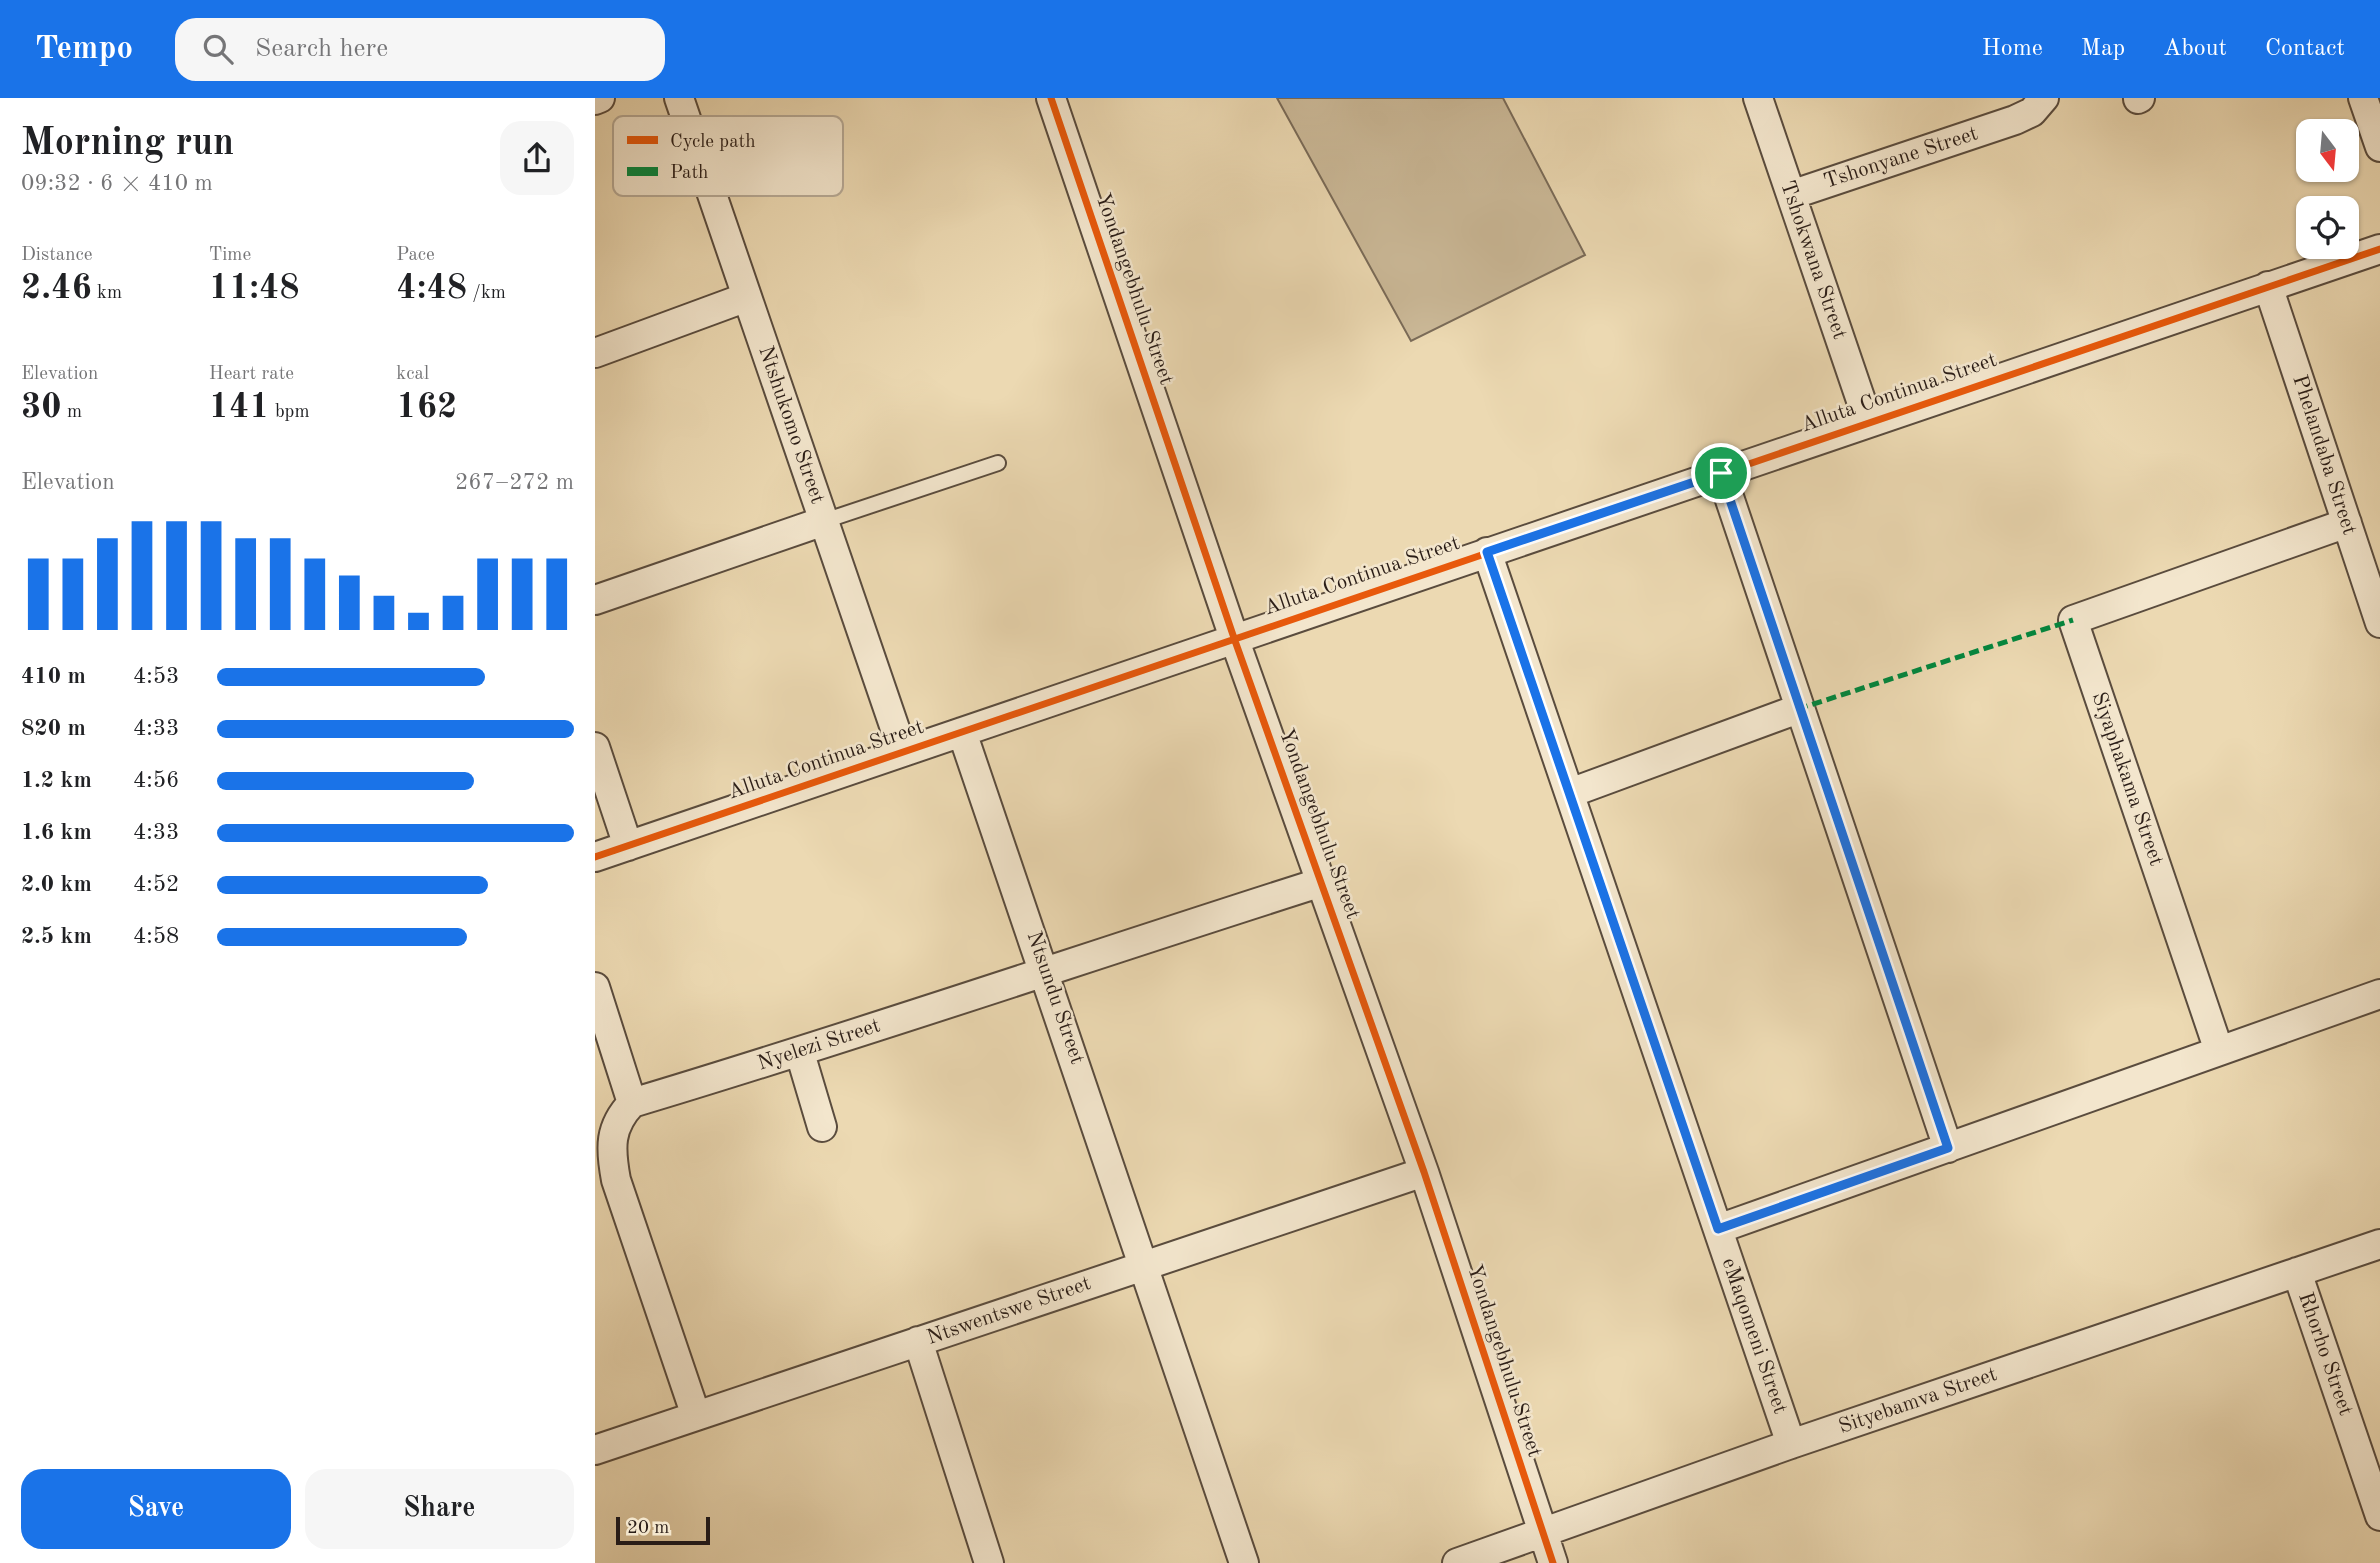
<!DOCTYPE html>
<html lang="en">
<head>
<meta charset="utf-8">
<style>
  body { margin:0; font-family:"Old Standard TT",serif; background:#f6f6f6; color:#202124; height:100vh; display:flex; flex-direction:column; font-size:26px; white-space:nowrap }
  * { box-sizing:border-box; margin:0 }
  p { font-size:23px; color:#757577 }
  .icon { flex:none; width:38px; height:38px; fill:none; stroke:currentColor; stroke-width:2; stroke-linecap:round; stroke-linejoin:round }
  .map { position:relative; flex:1; overflow:hidden }
  .sheet { display:flex; flex-direction:column; background:#fff; width:595px }
  .sheet>* { flex:none }
  .needle { width:46px; rotate:164deg }
  .fabs { position:absolute; left:1701px; top:21px; display:grid; gap:14px }
  .fabs a { display:grid; place-items:center; width:63px; height:63px; border-radius:14px; background:#fff; box-shadow:0 2px 5px #0004; font-size:35px }
  .scale { position:absolute; left:21px; bottom:18px; width:94px; box-sizing:border-box; padding-left:7px; border:4px solid #2a1d17; border-top:0; font-size:19px; line-height:24px; white-space:nowrap; color:#2a1d17; -webkit-text-stroke:5px #f3e6cd; paint-order:stroke }
  .pin { position:absolute; display:grid; place-items:center; width:60px; height:60px; color:#fff; margin:-30px; border:4px solid #fff; border-radius:50%; box-shadow:0 2px 7px #0007 }
  .round { display:grid; place-items:center; flex:none; width:74px; height:74px; border-radius:21px; background:#f6f6f6 }
  .summary { display:flex; align-items:center; justify-content:space-between; height:119px; padding:0 21px }
  h1 { font-size:38px; font-weight:700; line-height:52px }
  .stats { display:grid; grid-template-columns:repeat(3,1fr); gap:10px; height:119px; padding:7px 21px }
  .stats div { display:grid; align-content:center }
  .stats b { font-size:35px; font-weight:700 }
  .stats small { font-size:19px; font-weight:400 }
  .stats p { font-size:19px }
  .chart { height:196px; padding:14px 21px }
  .chart p { display:flex; justify-content:space-between }
  .chart svg { width:100%; height:126px; margin-top:7px; stroke:#1a73e8; stroke-width:6 }
  .primary-button { display:flex; gap:14px; margin-top:auto; padding:14px 21px }
  .primary-button a { flex:1; height:80px; border-radius:21px; background:#1a73e8; color:#fff; font-size:28px; font-weight:700; line-height:80px; text-align:center }
  .primary-button a+a { background:#f6f6f6; color:#202124 }
  ul { padding:0 21px; list-style:none; font-size:23px }
  li { display:grid; grid-template-columns:112px 84px 1fr; align-items:center; height:52px }
  li i { height:18px; border-radius:9px; background:#1a73e8 }
  header { display:flex; align-items:center; gap:42px; box-sizing:border-box; height:98px; padding:0 35px; background:#1a73e8; color:#fff }
  header strong { font-size:33px }
  nav { display:flex; gap:38px; margin-inline-start:auto; font-size:24px }
  .search { width:490px; height:63px; background:#f6f6f6; display:flex; align-items:center; gap:18px; box-sizing:border-box; padding:0 24px; border-radius:21px; color:#757577; font-size:26px }
  main { display:flex; flex:1; min-height:0 }
  .map>svg:first-child { display:block }
  .green { fill:#cbb998; stroke:#7a6b58; stroke-width:2 }
  .lines { fill:none; stroke-linecap:round; stroke-linejoin:round }
  .service-casing { stroke:#5a4c3e; stroke-width:18 }
  .minor-casing { stroke:#5a4c3e; stroke-width:32 }
  .service { stroke:#f3e6cd; stroke-width:14 }
  .minor { stroke:#f3e6cd; stroke-width:28 }
  .quiet { stroke:#00873e; stroke-width:5; stroke-dasharray:10 5; stroke-linecap:butt }
  .cycleway-casing { stroke:#f3e6cd; stroke-width:11 }
  .cycleway { stroke:#e8590c; stroke-width:7 }
  .route-casing { stroke:#fff; stroke-width:14 }
  .route { stroke:#1a73e8; stroke-width:9 }
  .labels { text-anchor:middle; dominant-baseline:central; stroke-width:5; stroke-linejoin:round; paint-order:stroke }
  .street-label { font-size:21px; fill:#2a1d17; stroke:#f3e6cd }
  .key { fill:#f3e6cd; stroke:#b7aa96; stroke-width:2 }
  .key-label { font-size:19px; fill:#2a1d17 }
</style>
</head>
<body>
<header>
<strong>Tempo</strong>
<div class="search"><svg class="icon" aria-label="search" viewBox="0 0 24 24"><circle cx="10" cy="10" r="6"/><path d="M15 15l6 6"/></svg>Search here</div>
<nav><a>Home</a><a>Map</a><a>About</a><a>Contact</a></nav>
</header>
<main>
<section class="sheet">
<div class="summary"><div><h1>Morning run</h1><p>09:32 · 6 × 410 m</p></div><a class="round"><svg class="icon" aria-label="share" viewBox="0 0 24 24"><path d="M12 15V3M7 8l5-5 5 5M5 13v7h14v-7"/></svg></a></div>
<div class="stats">
<div><p>Distance</p><b>2.46<small> km</small></b></div>
<div><p>Time</p><b>11:48</b></div>
<div><p>Pace</p><b>4:48<small> /km</small></b></div>
</div>
<div class="stats">
<div><p>Elevation</p><b>30<small> m</small></b></div>
<div><p>Heart rate</p><b>141<small> bpm</small></b></div>
<div><p>kcal</p><b>162</b></div>
</div>
<div class="chart"><p><span>Elevation</span>267–272 m</p>
<svg viewBox="0 0 160 44" preserveAspectRatio="none"><path d="M5 44V19M15 44V19M25 44V12M35 44V6M45 44V6M55 44V6M65 44V12M75 44V12M85 44V19M95 44V25M105 44V32M115 44V38M125 44V32M135 44V19M145 44V19M155 44V19"/></svg>
</div>
<ul>
<li><b>410 m</b>4:53<i style="width:75%"></i></li>
<li><b>820 m</b>4:33<i style="width:100%"></i></li>
<li><b>1.2 km</b>4:56<i style="width:72%"></i></li>
<li><b>1.6 km</b>4:33<i style="width:100%"></i></li>
<li><b>2.0 km</b>4:52<i style="width:76%"></i></li>
<li><b>2.5 km</b>4:58<i style="width:70%"></i></li>
</ul>
<div class="primary-button"><a>Save</a><a>Share</a></div>
</section>
<div class="map">
<svg width="1785" height="1465" viewBox="0 0 1785 1465">
  <rect width="100%" height="100%" fill="#ecd9b2"/>
  <filter id="stains"><feTurbulence type="fractalNoise" baseFrequency=".00286" numOctaves="4"/><feColorMatrix values="0 0 0 0 .2 0 0 0 0 .09 0 0 0 0 .02 0 0 0 .5 -.17"/></filter>
  <radialGradient id="worn" r=".72"><stop offset=".6" stop-color="#630" stop-opacity="0"/><stop offset="1" stop-color="#630" stop-opacity=".3"/></radialGradient>
  <path class="green" d="M682,0H908L990,157L816,243Z"/>
  <g class="lines">
    <g class="service-casing">
      <path id="service" d="M229,423L403,365"/>
    </g>
    <g class="minor-casing">
      <path id="minor" d="M84,0L308,654
        M456,0L639,540L829,1074L958,1465
        M1163,0L1273,323
        M1768,0L1785,49
        M1543,1L1545,0
        M0,2L5,0
        M1196,97L1420,22L1437,14L1449,0
        M1673,188L1785,525
        M0,255L152,199
        M1126,375L1353,1050
        M892,454L1196,1346
        M0,502L229,423
        M367,634L649,1465
        M0,649L33,748
        M975,695L1203,611
        M0,759L1785,151
        M0,889L37,1005
        M1624,953L1478,522L1752,425
        M205,955L227,1029
        M1123,1131L1785,896
        M1702,1174L1785,1418
        M323,1243L394,1465
        M101,1318L21,1082C15,1050 14,1029 37,1005C268,936 497,857 727,784
        M0,1352L829,1074
        M862,1465L1196,1346L1785,1146"/>
    </g>
    <use href="#service" class="service"/>
    <use href="#minor" class="minor"/>
    <path class="quiet" d="M1203,611L1478,522"/>
    <g class="cycleway-casing">
      <path id="cycleway" d="M456,0L639,540L829,1074L958,1465
        M0,759L1785,151"/>
    </g>
    <use href="#cycleway" class="cycleway"/>
  </g>
  <g class="lines">
    <g class="route-casing">
      <path id="route" d="M1126,375L1353,1050L1123,1131L892,454Z"/>
    </g>
    <use href="#route" class="route"/>
  </g>
  <g class="labels">
    <g class="street-label">
      <text transform="translate(1306 60) rotate(-18)">Tshonyane Street</text>
      <text transform="translate(1218 162) rotate(71)">Tshokwana Street</text>
      <text transform="translate(539 191) rotate(71)">Yondangebhulu Street</text>
      <text transform="translate(1304 295) rotate(-19)">Alluta Continua Street</text>
      <text transform="translate(196 327) rotate(71)">Ntshukomo Street</text>
      <text transform="translate(1729 357) rotate(72)">Phelandaba Street</text>
      <text transform="translate(767 478) rotate(-19)">Alluta Continua Street</text>
      <text transform="translate(231 662) rotate(-19)">Alluta Continua Street</text>
      <text transform="translate(1532 681) rotate(71)">Siyaphakama Street</text>
      <text transform="translate(724 726) rotate(70)">Yondangebhulu Street</text>
      <text transform="translate(460 900) rotate(71)">Ntsundu Street</text>
      <text transform="translate(224 947) rotate(-18)">Nyelezi Street</text>
      <text transform="translate(414 1213) rotate(-19)">Ntswentswe Street</text>
      <text transform="translate(1159 1238) rotate(71)">eMaqomeni Street</text>
      <text transform="translate(1730 1256) rotate(71)">Rhorho Street</text>
      <text transform="translate(909 1263) rotate(72)">Yondangebhulu Street</text>
      <text transform="translate(1323 1303) rotate(-19)">Sityebamva Street</text>
    </g>
  </g>
  <rect x="18" y="18" width="230" height="80" rx="10" class="key"/>
  <rect x="32" y="38" width="31" height="8" fill="#e8590c"/>
  <rect x="32" y="69" width="31" height="9" fill="#00873e"/>
  <g class="key-label">
    <text x="75" y="49">Cycle path</text>
    <text x="75" y="80">Path</text>
  </g>
  <rect width="100%" height="100%" filter="url(#stains)"/>
  <rect width="100%" height="100%" fill="url(#worn)"/>
</svg>
<div class="fabs">
<a><svg class="needle" viewBox="-14 -14 28 28"><path d="M0-13l5 13h-10z" fill="#e53935"/><path d="M0 13l5-13h-10z" fill="#757577"/></svg></a>
<a><svg class="icon" aria-label="locate" viewBox="0 0 24 24"><circle cx="12" cy="12" r="6"/><path d="M12 2v4M12 18v4M2 12h4M18 12h4"/></svg></a>
</div>
<div class="scale">20 m</div>
<div class="pin" style="left:1126px;top:375px;background:#1e9e55"><svg class="icon" aria-label="arrive" viewBox="0 0 24 24"><path d="M6 21V4h12l-3 4 3 4H6"/></svg></div>
</div>
</main>
</body>
</html>
